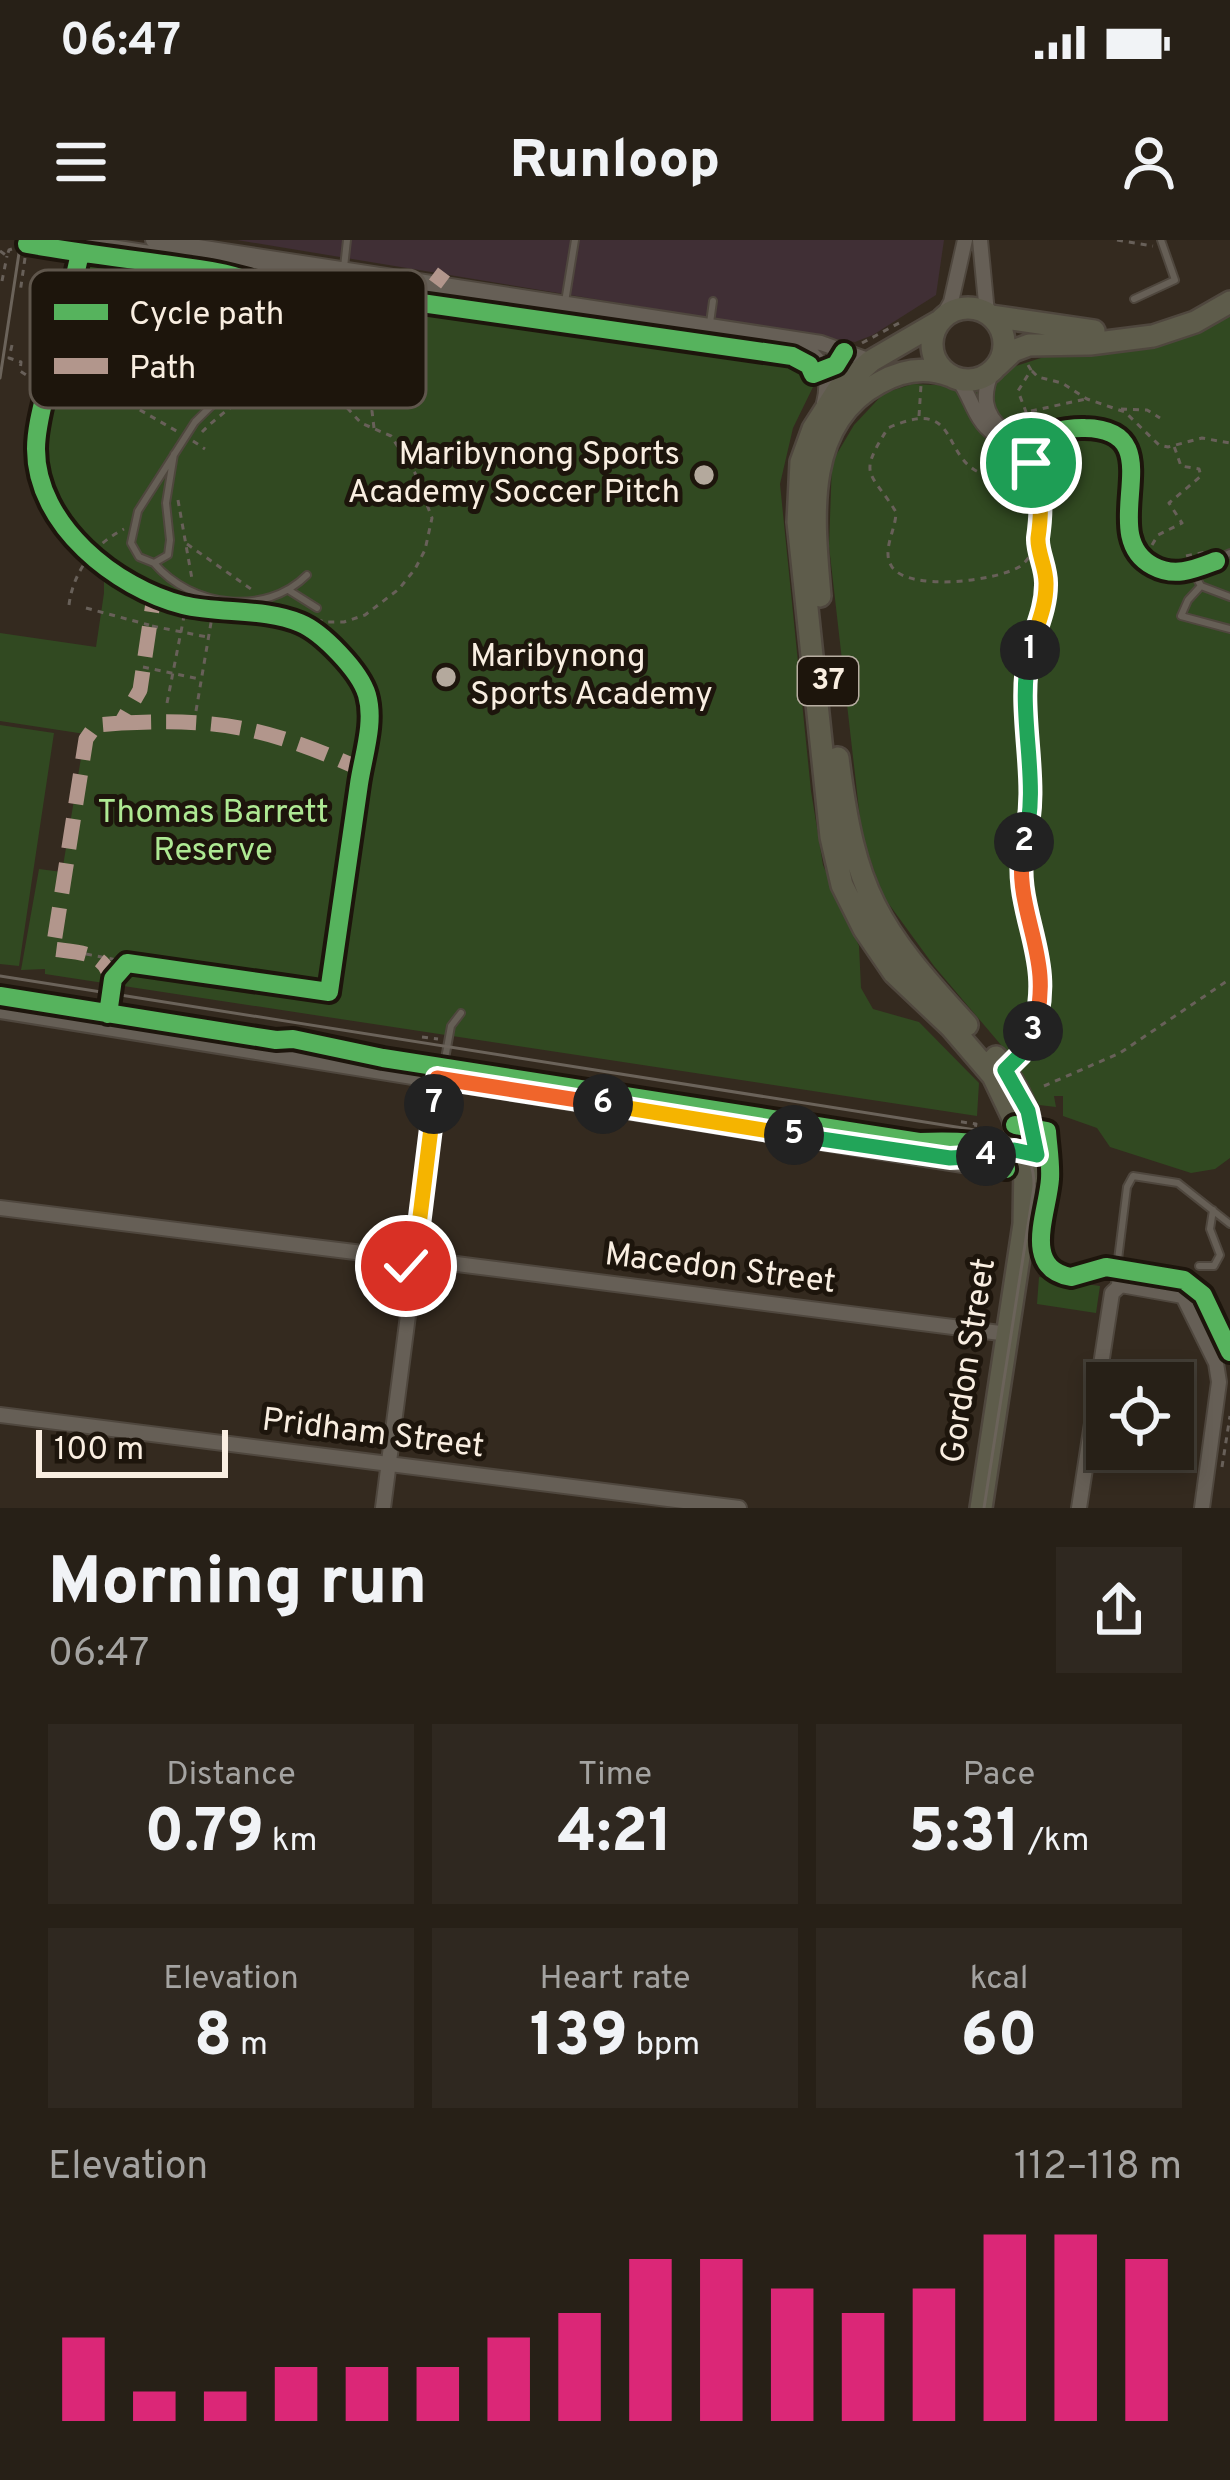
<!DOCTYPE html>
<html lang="en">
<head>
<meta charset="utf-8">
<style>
  body { margin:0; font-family:Overpass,sans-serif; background:#2f2820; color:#f1f3f6; height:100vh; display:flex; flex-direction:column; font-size:45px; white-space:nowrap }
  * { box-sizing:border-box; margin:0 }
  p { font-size:39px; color:#a4a3a1 }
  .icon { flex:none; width:66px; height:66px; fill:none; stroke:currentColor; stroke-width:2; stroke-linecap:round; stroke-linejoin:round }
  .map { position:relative; height:1268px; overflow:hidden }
  .details { display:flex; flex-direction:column; background:#272017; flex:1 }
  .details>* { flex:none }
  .controls { position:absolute; left:1086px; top:1122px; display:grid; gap:24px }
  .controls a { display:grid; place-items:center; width:108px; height:108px; border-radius:0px; background:#272017; box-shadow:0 6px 18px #0003,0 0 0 3px #433e36; font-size:60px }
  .scale { position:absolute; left:36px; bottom:30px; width:192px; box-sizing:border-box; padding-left:12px; border:6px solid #f9eee1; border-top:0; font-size:33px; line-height:42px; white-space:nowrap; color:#f9eee1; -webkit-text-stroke:9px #1d150c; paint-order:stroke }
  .pin { position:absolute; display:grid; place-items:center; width:102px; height:102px; color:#fff; margin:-51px; border:6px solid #fff; border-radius:50%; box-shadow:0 3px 12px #0007 }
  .km { position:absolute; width:60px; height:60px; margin:-30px; border-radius:50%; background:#222; color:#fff; font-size:33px; line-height:60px; text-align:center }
  .round { display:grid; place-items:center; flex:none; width:126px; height:126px; border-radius:0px; background:#2f2820 }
  .headline { display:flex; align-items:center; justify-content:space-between; height:204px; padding:0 48px }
  h1 { font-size:66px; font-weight:800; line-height:90px }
  .metrics { display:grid; grid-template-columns:repeat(3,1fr); gap:18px; height:204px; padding:12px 48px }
  .metrics div { display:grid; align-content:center; border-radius:0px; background:#2f2820; text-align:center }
  .metrics b { font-size:60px; font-weight:800 }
  .metrics small { font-size:33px; font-weight:400 }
  .metrics p { font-size:33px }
  .chart { height:336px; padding:24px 48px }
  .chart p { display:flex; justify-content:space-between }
  .chart svg { width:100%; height:216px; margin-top:12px; stroke:#db2777; stroke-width:6 }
  .status { display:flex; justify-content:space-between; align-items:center; height:84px; padding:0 60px; background:#272017; direction:ltr }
  .status svg { height:33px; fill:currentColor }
  header { display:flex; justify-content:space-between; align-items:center; height:156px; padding:0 48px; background:#272017; font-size:54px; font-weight:800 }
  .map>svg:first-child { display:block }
  .commercial { fill:#402f35 }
  .green { fill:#314921 }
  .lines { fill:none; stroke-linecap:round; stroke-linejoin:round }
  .lane-casing { stroke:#4f473e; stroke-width:10 }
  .street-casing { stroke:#4f473e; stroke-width:18 }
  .secondary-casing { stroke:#4f473e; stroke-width:22 }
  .primary-casing { stroke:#4f473e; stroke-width:26 }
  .path { stroke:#686059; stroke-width:3; stroke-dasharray:6 6; stroke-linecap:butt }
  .lane { stroke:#665f56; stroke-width:6 }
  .street { stroke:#665f56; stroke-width:14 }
  .secondary { stroke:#665f56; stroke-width:18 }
  .primary { stroke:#5e5c4b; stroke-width:21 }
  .tram { stroke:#6b635a; stroke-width:3 }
  .quiet { stroke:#b2968c; stroke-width:15; stroke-dasharray:30 15; stroke-linecap:butt }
  .cycleway-casing { stroke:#1d150c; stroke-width:26 }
  .cycleway { stroke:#56b35d; stroke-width:18 }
  .split-1-casing { stroke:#fff; stroke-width:24 }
  .split-2-casing { stroke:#fff; stroke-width:24 }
  .split-3-casing { stroke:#fff; stroke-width:24 }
  .split-4-casing { stroke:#fff; stroke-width:24 }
  .split-5-casing { stroke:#fff; stroke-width:24 }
  .split-6-casing { stroke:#fff; stroke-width:24 }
  .split-7-casing { stroke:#fff; stroke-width:24 }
  .split-8-casing { stroke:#fff; stroke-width:24 }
  .split-1 { stroke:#f5b400; stroke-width:15 }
  .split-2 { stroke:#22a559; stroke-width:15 }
  .split-3 { stroke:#f0652b; stroke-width:15 }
  .split-4 { stroke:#22a559; stroke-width:15 }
  .split-5 { stroke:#22a559; stroke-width:15 }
  .split-6 { stroke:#f5b400; stroke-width:15 }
  .split-7 { stroke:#f0652b; stroke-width:15 }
  .split-8 { stroke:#f5b400; stroke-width:15 }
  .poi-dot { fill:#b4a99d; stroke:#1d150c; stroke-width:4.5 }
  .labels { text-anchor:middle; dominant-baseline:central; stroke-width:10; stroke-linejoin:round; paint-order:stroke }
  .shield { fill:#1d150c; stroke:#b7ada1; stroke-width:3 }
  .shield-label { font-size:30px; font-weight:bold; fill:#f9eee1 }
  .poi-label { font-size:33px; fill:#f9eee1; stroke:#1d150c; text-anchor:end }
  .park-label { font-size:33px; fill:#aee993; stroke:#1d150c }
  .street-label { font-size:33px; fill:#f9eee1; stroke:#1d150c }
  .key { fill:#1d150c; stroke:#5f564c; stroke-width:3 }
  .key-label { font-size:33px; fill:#f9eee1 }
</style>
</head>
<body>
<div class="status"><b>06:47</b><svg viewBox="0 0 49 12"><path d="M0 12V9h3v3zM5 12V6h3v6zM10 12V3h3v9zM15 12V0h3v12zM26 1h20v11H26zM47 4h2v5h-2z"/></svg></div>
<header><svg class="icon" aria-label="menu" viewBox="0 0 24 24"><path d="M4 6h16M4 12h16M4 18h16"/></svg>Runloop<svg class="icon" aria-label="person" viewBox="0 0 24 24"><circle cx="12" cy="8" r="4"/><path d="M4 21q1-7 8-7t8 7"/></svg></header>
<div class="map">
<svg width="1230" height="1268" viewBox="0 0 1230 1268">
  <rect width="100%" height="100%" fill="#342a1f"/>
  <path class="commercial" d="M237,0H944L936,55L873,95L855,102Z"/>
  <path class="green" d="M77,16L508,81L604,89L804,123L813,137V147L793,188L780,244L811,551L823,625L859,706L861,748L873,769L919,782L979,843L977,876L45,734V729L21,730L39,629L62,632L85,494L0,481V393L96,407L104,353V314C31,256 36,201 54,118C62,84 69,50 77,16Z
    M1230,72V918L1215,929L1191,933L1110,907L1097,888L1063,876V856H1054L1056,867L1039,865L1018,825L934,726L883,656L862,596L829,306L832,222L854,185L884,153L913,144L980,147L1010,128L1047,116L1151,106L1214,83Z
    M0,485L54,493L19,726L0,724Z
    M1039,1037L1100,1046L1096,1073L1037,1064Z"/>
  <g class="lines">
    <g class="lane-casing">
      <path id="lane" d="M344,27L347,0
        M1134,59L1175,40L1161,0
        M565,62L575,0
        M710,83L713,61
        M265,86L269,33
        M174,214L166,263L170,300L168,315L154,323L139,317L131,303L138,271L195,182L255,123L282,35
        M1230,313L1192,330L1201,346L1230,357
        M154,323C191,367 265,377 307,335
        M1200,347L1188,360L1181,376L1230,389
        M290,351L317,368
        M442,835L451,786L461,773
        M1199,1026H1214L1220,1015L1210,989L1213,970
        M1115,1044L1127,947L1133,936L1178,943L1230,984"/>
    </g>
    <g class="street-casing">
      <path id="street" d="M66,0L472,62L588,76
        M153,0L821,103L871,121
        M980,0L987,73
        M942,78L951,62L965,0
        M796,104C823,117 831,134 824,163
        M992,131C982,155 983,173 1003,190
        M958,139C971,156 975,181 993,193C1030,218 1101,152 1129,215C1142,245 1122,276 1131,307L1159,329L1192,330
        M0,968L403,1018
        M416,1009L437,838
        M425,1020L1008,1094
        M0,1175L739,1268
        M383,1268L414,1029
        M1079,1268L1112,1053L1121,1045L1183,1056L1216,1123L1219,1142L1202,1268"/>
    </g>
    <g class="secondary-casing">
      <path id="secondary" d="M0,769L993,928L1026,926
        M972,917L1022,911"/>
    </g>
    <g class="primary-casing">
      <path id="primary" d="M932 104a36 36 0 1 1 72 0a36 36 0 1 1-72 0Z
        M991,76L1094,91
        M938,82L871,121L838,150L813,189L801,222L798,282L831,597L842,645L864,689L894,733L951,787L993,836L1013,878L1025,921L1024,984L981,1268
        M997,126L1013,111L1029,105L1090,104L1153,96L1195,82L1230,62
        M820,356C814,283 801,185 879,143C902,130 926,126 951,136
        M838,518C855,653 876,686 967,785
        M996,817C1022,852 1038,887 1037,932"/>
    </g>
    <path class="path" d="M1117,0L1153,6
      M0,11L7,16L9,10L27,4L20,53
      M2,41L7,16
      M862,103L901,82
      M12,105L9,118L21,122L20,131L34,140L49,138
      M1028,125L1031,130L1018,151L1031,185
      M67,128L180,193
      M1032,131L1038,137L1062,143L1087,159L1125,172L1159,205L1168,207L1202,198L1230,203
      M256,146L339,159L361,183L391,196L415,233L432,278L425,310L415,329L399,349L365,375L344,382H326L291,374L274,364
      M135,162L152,135L168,28
      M1121,169L1147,170L1160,178
      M1031,171L1086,159
      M919,176L921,145
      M374,188L372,171L391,62
      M202,192C228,165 270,146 280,107C285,88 286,68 291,49
      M193,201L205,209
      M1031,223L1014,237C928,244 975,149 888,188C857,237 870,230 896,272C896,290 881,311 892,327C910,352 995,341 1019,327C1029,321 1036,306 1040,295C1051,266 1029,240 1033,212
      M178,260L192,339
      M187,304L251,349
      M1152,305L1158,295L1182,283L1169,263L1201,236L1199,229L1181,226L1174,206
      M1186,316L1211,311
      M69,365C73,332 94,304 124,289
      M86,368L149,385
      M152,386L207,397
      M143,427L199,439
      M167,463L186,366
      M196,471L213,371
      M86,714L133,723
      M0,752L21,751
      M422,797L438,799
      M419,814L436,817
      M1017,818C1069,759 1020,689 1021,622C1021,603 1030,586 1030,567C1031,524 1021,481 1025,437C1030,378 1056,368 1038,302
      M1044,846L1120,813L1230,739
      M952,898L972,902L976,884L955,881
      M1222,1227L1230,1176"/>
    <use href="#lane" class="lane"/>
    <use href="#street" class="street"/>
    <use href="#secondary" class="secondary"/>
    <use href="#primary" class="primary"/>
    <path class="tram" d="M0,138L21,0
      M0,736L969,889C1005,895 1035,904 1034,947L984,1268"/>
    <path class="quiet" d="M435,44L444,32
      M121,483C224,478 267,488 361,529
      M111,747C110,712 82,713 53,709L86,499L96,485L121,483L140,450L154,356"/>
    <g class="cycleway-casing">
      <path id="cycleway" d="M27,4C89,15 150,21 211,31C243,36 270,51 302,46L792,116L809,125L813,134L836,125L844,112
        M80,13L56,121L67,128L58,138H49C44,160 36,186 36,209C36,285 116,348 183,365C220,374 265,368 300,383C322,392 360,431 367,455C375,483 363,516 359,544C349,614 339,683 329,752L127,723L113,739L108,774
        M1030,196C1048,193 1066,187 1085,188C1177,190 1092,294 1153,326C1175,338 1195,329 1216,321
        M0,756L276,800L293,799L383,818L919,902C943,901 972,901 994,906L1006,929
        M1015,885L1047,891C1048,906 1051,923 1050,939C1048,972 1021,1028 1071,1037L1106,1027L1184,1040L1203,1055L1230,1112"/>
    </g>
    <use href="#cycleway" class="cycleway"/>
  </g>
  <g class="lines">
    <g class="split-1-casing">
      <path id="split-1" d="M1030,410C1036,388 1046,368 1046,345C1047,329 1037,312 1038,298C1042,270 1042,250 1031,223"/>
    </g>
    <g class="split-2-casing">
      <path id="split-2" d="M1024,602C1042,542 1015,473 1030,410"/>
    </g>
    <g class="split-3-casing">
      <path id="split-3" d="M1024,602C1010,672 1058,716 1033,791"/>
    </g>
    <g class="split-4-casing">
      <path id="split-4" d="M986,916L1014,910L1037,915L1028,871L1005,830L1021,814L1033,791"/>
    </g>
    <g class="split-5-casing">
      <path id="split-5" d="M794,895L950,918L986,916"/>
    </g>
    <g class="split-6-casing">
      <path id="split-6" d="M603,864L794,895"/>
    </g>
    <g class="split-7-casing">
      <path id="split-7" d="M434,864L437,838L603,864"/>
    </g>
    <g class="split-8-casing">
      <path id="split-8" d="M406,1026L405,1014L416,1009L434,864"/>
    </g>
    <use href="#split-1" class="split-1"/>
    <use href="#split-2" class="split-2"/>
    <use href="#split-3" class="split-3"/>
    <use href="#split-4" class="split-4"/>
    <use href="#split-5" class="split-5"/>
    <use href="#split-6" class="split-6"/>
    <use href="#split-7" class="split-7"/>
    <use href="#split-8" class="split-8"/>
  </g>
  <g class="poi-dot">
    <circle cx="704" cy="235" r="12"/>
    <circle cx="446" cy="437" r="12"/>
  </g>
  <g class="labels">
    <rect class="shield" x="798" y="417" width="60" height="48" rx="9"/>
    <g class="shield-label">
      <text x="828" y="441">37</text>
    </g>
    <g class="poi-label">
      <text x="680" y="216">Maribynong Sports<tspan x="680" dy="38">Academy Soccer Pitch</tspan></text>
      <text x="470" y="418" text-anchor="start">Maribynong<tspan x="470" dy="38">Sports Academy</tspan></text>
    </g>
    <g class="park-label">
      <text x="213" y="574">Thomas Barrett<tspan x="213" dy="38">Reserve</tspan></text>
    </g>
    <g class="street-label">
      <text transform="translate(720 1030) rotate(7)">Macedon Street</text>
      <text transform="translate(970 1121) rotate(-81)">Gordon Street</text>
      <text transform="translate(373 1195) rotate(7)">Pridham Street</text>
    </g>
  </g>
  <rect x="30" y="30" width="396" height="138" rx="18" class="key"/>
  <rect x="54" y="64" width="54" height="16" fill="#56b35d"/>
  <rect x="54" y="118" width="54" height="16" fill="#b2968c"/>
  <g class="key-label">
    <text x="129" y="84">Cycle path</text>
    <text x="129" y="138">Path</text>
  </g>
</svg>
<div class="controls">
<a><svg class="icon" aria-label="locate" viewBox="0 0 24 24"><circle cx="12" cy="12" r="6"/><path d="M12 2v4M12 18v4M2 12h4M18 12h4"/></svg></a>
</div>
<div class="scale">100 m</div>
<div class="pin" style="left:1031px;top:223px;background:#1e9e55"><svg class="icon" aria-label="arrive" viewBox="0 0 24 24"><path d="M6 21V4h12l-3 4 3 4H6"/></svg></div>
<div class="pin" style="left:406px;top:1026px;background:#d93025"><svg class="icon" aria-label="check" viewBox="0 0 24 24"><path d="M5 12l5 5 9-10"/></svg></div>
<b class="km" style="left:1030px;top:410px">1</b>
<b class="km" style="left:1024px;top:602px">2</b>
<b class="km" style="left:1033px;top:791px">3</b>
<b class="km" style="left:986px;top:916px">4</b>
<b class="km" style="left:794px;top:895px">5</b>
<b class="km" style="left:603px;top:864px">6</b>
<b class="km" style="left:434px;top:864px">7</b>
</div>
<section class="details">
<div class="headline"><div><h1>Morning run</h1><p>06:47</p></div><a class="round"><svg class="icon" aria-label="share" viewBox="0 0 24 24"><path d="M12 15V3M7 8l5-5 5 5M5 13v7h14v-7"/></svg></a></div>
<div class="metrics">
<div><p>Distance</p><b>0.79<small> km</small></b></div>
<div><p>Time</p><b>4:21</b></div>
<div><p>Pace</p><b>5:31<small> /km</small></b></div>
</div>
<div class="metrics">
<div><p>Elevation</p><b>8<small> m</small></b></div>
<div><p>Heart rate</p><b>139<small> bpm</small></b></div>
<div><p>kcal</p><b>60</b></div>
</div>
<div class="chart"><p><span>Elevation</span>112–118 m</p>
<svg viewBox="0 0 160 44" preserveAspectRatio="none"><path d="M5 44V27M15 44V38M25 44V38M35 44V33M45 44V33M55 44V33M65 44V27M75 44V22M85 44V11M95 44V11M105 44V17M115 44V22M125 44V17M135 44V6M145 44V6M155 44V11"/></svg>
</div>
</section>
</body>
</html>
